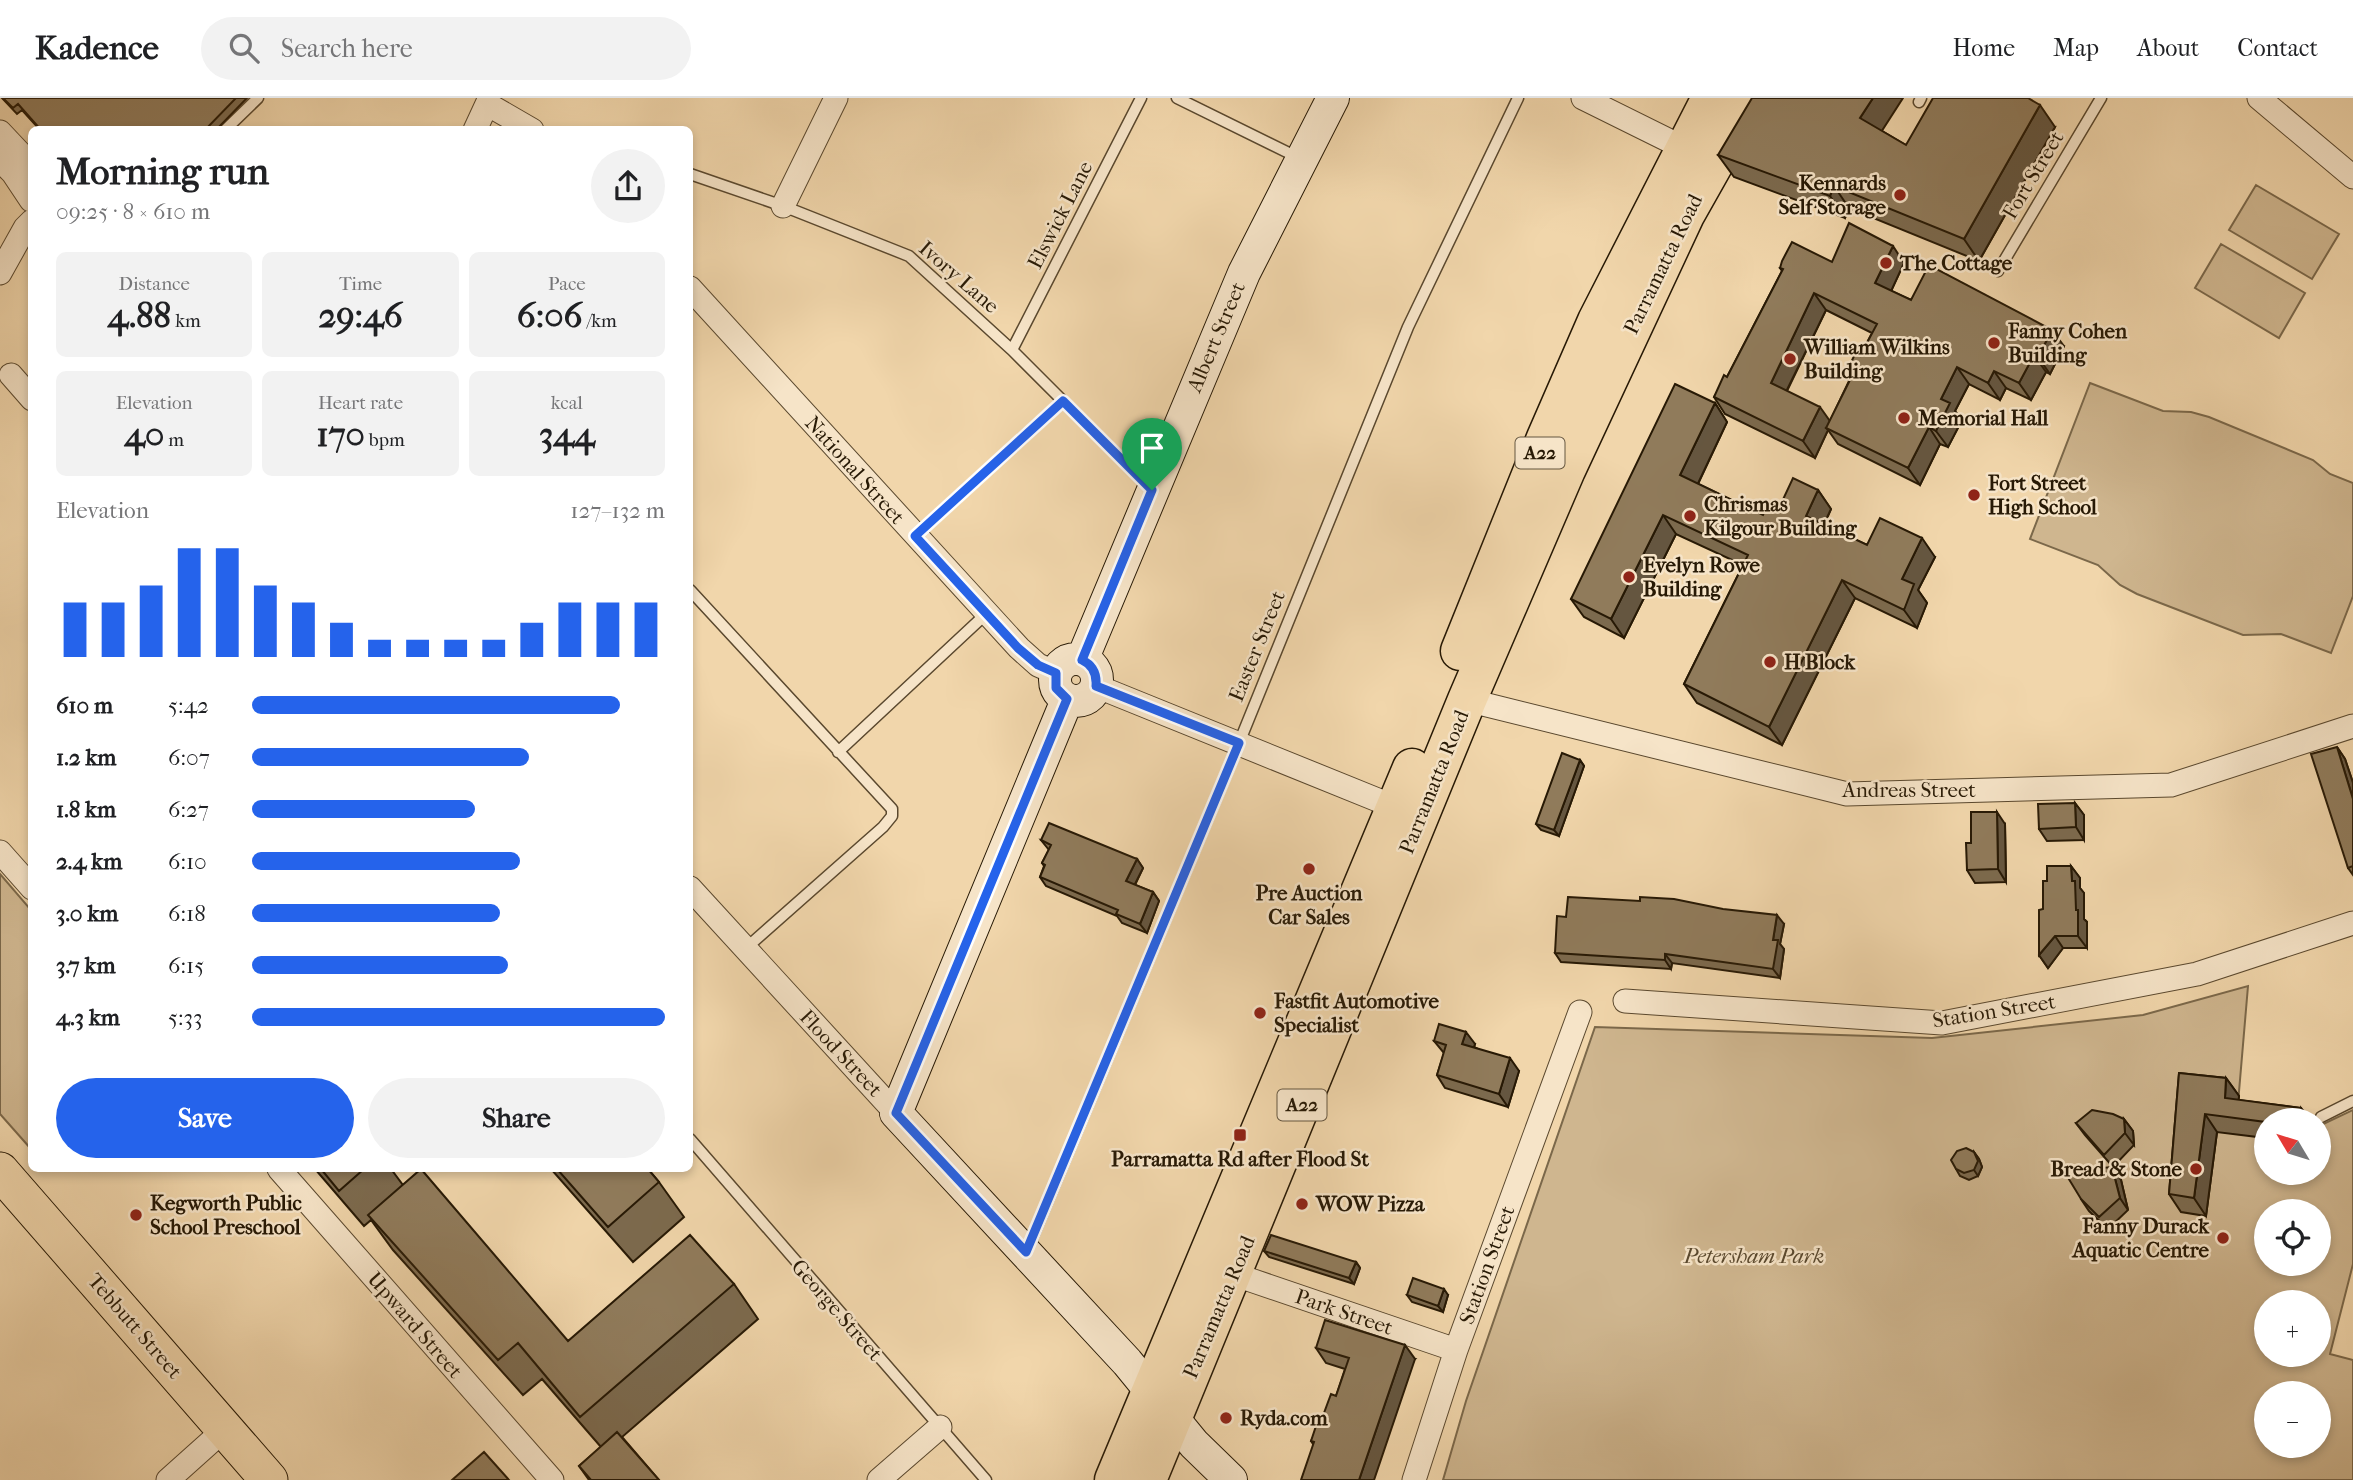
<!DOCTYPE html>
<html lang="en">
<head>
<meta charset="utf-8">
<style>
  body { margin:0; font-family:"IM FELL French Canon",serif; background:#f2f2f2; color:#202124; height:100vh; display:flex; flex-direction:column; font-size:26px; white-space:nowrap }
  * { box-sizing:border-box; margin:0 }
  p { font-size:23px; color:#757577 }
  .icon { flex:none; width:38px; height:38px; fill:none; stroke:currentColor; stroke-width:2; stroke-linecap:round; stroke-linejoin:round }
  .map { position:relative; flex:1; overflow:hidden }
  .drawer { position:absolute; left:28px; top:28px; width:665px; height:1046px; display:flex; flex-direction:column; background:#fff; border-radius:10px; box-shadow:0 4px 10px #0003 }
  .drawer>* { flex:none }
  .needle { width:46px; rotate:308deg }
  .buttons { position:absolute; left:2254px; top:1010px; display:grid; gap:14px }
  .buttons a { display:grid; place-items:center; width:77px; height:77px; border-radius:50%; background:#fff; box-shadow:0 4px 10px #0003; font-size:35px }
  .pin { position:absolute; display:grid; place-items:center; width:60px; height:60px; color:#fff; margin:-72px -30px; border-radius:50% 50% 50% 0; rotate:-45deg; box-shadow:0 0 7px #0007 }
  .pin .icon { rotate:45deg }
  .round { display:grid; place-items:center; flex:none; width:74px; height:74px; border-radius:37px; background:#f2f2f2 }
  .headline { display:flex; align-items:center; justify-content:space-between; height:119px; padding:0 28px }
  h1 { font-size:38px; font-weight:700; line-height:52px }
  .figures { display:grid; grid-template-columns:repeat(3,1fr); gap:10px; height:119px; padding:7px 28px }
  .figures div { display:grid; align-content:center; border-radius:10px; background:#f2f2f2; text-align:center }
  .figures b { font-size:35px; font-weight:700 }
  .figures small { font-size:19px; font-weight:400 }
  .figures p { font-size:19px }
  .chart { height:196px; padding:14px 28px }
  .chart p { display:flex; justify-content:space-between }
  .chart svg { width:100%; height:126px; margin-top:7px; stroke:#2563eb; stroke-width:6 }
  .action { display:flex; gap:14px; margin-top:auto; padding:14px 28px }
  .action a { flex:1; height:80px; border-radius:42px; background:#2563eb; color:#fff; font-size:28px; font-weight:700; line-height:80px; text-align:center }
  .action a+a { background:#f2f2f2; color:#202124 }
  ul { padding:0 28px; list-style:none; font-size:23px }
  li { display:grid; grid-template-columns:112px 84px 1fr; align-items:center; height:52px }
  li i { height:18px; border-radius:9px; background:#2563eb }
  header { display:flex; align-items:center; gap:42px; box-sizing:border-box; height:98px; padding:0 35px; background:#fff; border-bottom:2px solid #e0e0e0 }
  header strong { font-size:33px }
  nav { display:flex; gap:38px; margin-inline-start:auto; font-size:24px }
  .search { width:490px; height:63px; background:#f2f2f2; display:flex; align-items:center; gap:18px; box-sizing:border-box; padding:0 24px; border-radius:38px; color:#757577; font-size:26px }
  .map>svg:first-child { display:block }
  .green { fill:#cfb68f; stroke:#7b684a; stroke-width:2; fill-rule:evenodd }
  .lines { fill:none; stroke-linecap:round; stroke-linejoin:round }
  .lane-casing { stroke:#5a482e; stroke-width:13 }
  .street-casing { stroke:#5a482e; stroke-width:25 }
  .secondary-casing { stroke:#271905; stroke-width:34 }
  .primary-casing { stroke:#271905; stroke-width:39 }
  .highway-casing { stroke:#271905; stroke-width:41 }
  .lane { stroke:#f6e4c8; stroke-width:10 }
  .street { stroke:#f6e4c8; stroke-width:23 }
  .secondary { stroke:#f6e4c8; stroke-width:32 }
  .primary { stroke:#f1d6ab; stroke-width:37 }
  .highway { stroke:#f1d6ab; stroke-width:38 }
  .wall { fill:#7c6a4e; stroke:#271905; stroke-width:2; fill-rule:evenodd }
  .shaded-wall { fill:#655640; stroke:#271905; stroke-width:2 }
  .building { fill:#907b5b; stroke:#271905; stroke-width:2 }
  .route-casing { stroke:#fff; stroke-width:14 }
  .route { stroke:#2563eb; stroke-width:9 }
  .poi-dot { fill:#8f2418; stroke:#f6e4c8; stroke-width:2.5 }
  .labels { text-anchor:middle; dominant-baseline:central; stroke-width:5; stroke-linejoin:round; paint-order:stroke }
  .shield { fill:#f6e4c8; stroke:#655640; stroke-width:2 }
  .shield-label { font-size:19px; font-weight:bold; fill:#271905 }
  .street-label { font-size:21px; fill:#271905; stroke:#f6e4c8 }
  .poi-label { font-size:21px; font-weight:bold; fill:#271905; stroke:#f6e4c8; text-anchor:start }
  .park-label { font-size:21px; font-style:italic; fill:#59482e; stroke:#f6e4c8 }
</style>
</head>
<body>
<header>
<strong>Kadence</strong>
<div class="search"><svg class="icon" aria-label="search" viewBox="0 0 24 24"><circle cx="10" cy="10" r="6"/><path d="M15 15l6 6"/></svg>Search here</div>
<nav><a>Home</a><a>Map</a><a>About</a><a>Contact</a></nav>
</header>
<div class="map">
<svg width="2353" height="1382" viewBox="0 0 2353 1382">
  <rect width="100%" height="100%" fill="#f1d6ab"/>
  <filter id="stains"><feTurbulence type="fractalNoise" baseFrequency=".00286" numOctaves="4"/><feColorMatrix values="0 0 0 0 .2 0 0 0 0 .09 0 0 0 0 .02 0 0 0 .5 -.17"/></filter>
  <radialGradient id="worn" r=".72"><stop offset=".6" stop-color="#630" stop-opacity="0"/><stop offset="1" stop-color="#630" stop-opacity=".3"/></radialGradient>
  <path class="green" d="M2256,87L2339,136L2312,181L2229,132Z
    M2221,146L2305,195L2279,240L2195,190Z
    M2090,285L2163,313L2191,314L2209,319L2313,362L2330,376L2353,385V498L2331,555L2281,536L2243,537L2137,496L2120,487L2098,467L2030,441Z
    M0,776L31,812V1051L0,1016Z
    M2248,888L2237,1017L2266,1022V1074H2319V1028L2353,1012V1166L2330,1256L2353,1262V1382H1443L1466,1303L1595,929L1932,940L2143,917ZM2266,1113H2319V1166H2266ZM2266,1204H2319V1256H2266ZM2266,1295H2319V1348H2266Z"/>
  <g class="lines">
    <g class="lane-casing">
      <path id="lane" d="M1177,0L1299,60
        M1919,4L1921,0
        M225,32L258,0
        M690,76L783,108L909,158L1012,252L1149,389
        M1998,173L2101,0
        M1012,252L1141,0
        M915,438L1063,303
        M690,492L892,711V718L883,729L745,851
        M838,654L987,515
        M2321,1019L2353,1003
        M690,1041L986,1382
        M1028,1150L1239,645L1408,229L1518,0"/>
    </g>
    <g class="street-casing">
      <path id="street" d="M1583,0L1684,50
        M2259,0L2353,79
        M475,32L487,6L532,32
        M0,34L32,68
        M0,62L13,75L31,102
        M783,108L836,0
        M0,175L25,130L32,123
        M690,190L1019,550L1038,567L1056,575
        M11,277L32,301
        M1096,588L1395,709
        M1467,602L1847,696L2171,687L2353,628
        M0,754L32,790
        M690,790L896,1015
        M1625,903L1942,925L2197,876L2353,825
        M279,1071L552,1382
        M1233,1176L1456,1252
        M168,1382L225,1331
        M879,1382L940,1329
        M1414,1382L1456,1252L1580,914"/>
    </g>
    <g class="secondary-casing">
      <path id="secondary" d="M1055 582a21 21 0 1 1 42 0a21 21 0 1 1-42 0Z
        M1082,562L1244,175L1333,0
        M1067,602L896,1015L1127,1264L1194,1346L1231,1382"/>
    </g>
    <g class="primary-casing">
      <path id="primary" d="M0,1073L269,1382"/>
    </g>
    <g class="highway-casing">
      <path id="highway" d="M1460,553L1546,340L1597,223L1711,0
        M1114,1382L1412,670
        M1147,1382L1467,602L1566,372L1685,117L1751,0"/>
    </g>
    <use href="#lane" class="lane"/>
    <use href="#street" class="street"/>
    <use href="#secondary" class="secondary"/>
    <use href="#primary" class="primary"/>
    <use href="#highway" class="highway"/>
  </g>
  <path class="wall" d="M2,0H247L216,32H40L22,12L17,16Z
    M2055,29L1979,163L1849,110L1845,120L1734,79L1718,57L1882,33L1906,47Z
    M1832,164L1904,165L1891,193L1911,202L2064,248L2050,276L2046,274L2031,302L2006,290L2000,302L1969,286L1955,313L1962,322L1948,349L1940,346L1920,387L1838,346L1828,332L1815,360L1725,316L1714,299L1727,279L1782,173L1780,170ZM1826,212L1872,235L1860,258L1845,277L1849,283L1830,323L1787,293Z
    M1715,305L1727,324L1698,386L1763,417L1780,408L1818,392L1831,411L1824,427L1867,447L1935,459L1918,492L1927,505L1917,530L1855,500L1782,647L1697,605L1684,586L1743,467L1676,436L1624,540L1584,519L1571,501Z
    M2337,649L2345,661L2353,685V777L2348,770Z
    M1580,662L1584,668L1559,738L1541,732L1536,726Z
    M2075,705L2084,717V742L2047,743L2039,731Z
    M2005,726L2006,784L1975,785L1967,772L1971,745Z
    M1041,742L1137,761L1143,770L1135,787L1153,794L1159,803L1147,835L1122,825L1117,818L1046,788L1040,779L1044,768L1042,765L1049,752Z
    M2071,768L2080,780V790L2084,795V821L2087,824V850H2063L2048,870L2039,857L2047,783Z
    M1784,826L1780,846L1784,851L1780,880L1672,865L1671,871L1561,864L1555,855Z
    M1434,943L1475,946L1474,949L1519,973L1508,1009L1445,990L1437,977L1444,955Z
    M2179,975L2226,980L2239,998L2238,1002L2301,1010L2310,1022H2266V1040L2217,1034L2206,1118L2181,1114L2169,1096Z
    M2124,1021L2133,1033L2134,1047L2113,1069L2085,1037L2076,1025Z
    M1974,1054L1979,1061L1982,1069L1978,1078L1969,1082L1960,1078L1956,1071Z
    M2112,1069L2121,1082L2128,1112L2108,1131L2089,1113L2081,1101Z
    M315,1071H391L403,1087L568,1243L734,1186L758,1221L622,1339L659,1382H589L579,1368L601,1349L542,1281L523,1297L393,1152L371,1122L364,1128Z
    M551,1071H648L659,1084L684,1119L633,1164Z
    M1264,1153L1356,1164L1360,1170L1354,1186L1269,1159Z
    M1407,1197H1448L1443,1214L1412,1204Z
    M1316,1250L1415,1261L1313,1346L1311,1343L1336,1298L1345,1271L1326,1265Z"/>
  <path class="shaded-wall" d="M1873,0H1903L1876,42L1860,20Z
    M2040,7L2055,29L1979,163L1964,141Z
    M1834,88L1849,110L1845,120L1830,98Z
    M1893,148L1904,165L1887,202L1875,185Z
    M1814,195L1826,212L1782,302L1771,285Z
    M2052,232L2064,248L2050,276L2038,259Z
    M2034,257L2046,274L2031,302L2019,285Z
    M1957,269L1969,286L1955,313L1962,322L1948,349L1936,333L1941,301Z
    M1994,273L2006,290L2000,302L1988,285Z
    M1715,305L1727,324L1693,396L1680,377Z
    M1820,309L1832,326L1826,330L1828,332L1815,360L1803,343Z
    M1929,329L1940,346L1920,387L1908,370Z
    M1818,392L1831,411L1819,437L1806,418Z
    M1663,417L1676,436L1624,540L1611,521Z
    M1922,440L1935,459L1918,492L1927,505L1917,530L1904,512L1902,481Z
    M1842,482L1855,500L1782,647L1769,629Z
    M2337,649L2345,661L2353,685V701Z
    M1580,662L1584,668L1559,738L1554,732Z
    M2075,705L2084,717V742L2076,729Z
    M1997,714L2005,726L2006,784L1998,771Z
    M1137,761L1143,770L1132,792L1126,783Z
    M2071,768L2080,780V790L2084,795V821L2087,824V850L2078,838L2072,783Z
    M1153,794L1159,803L1147,835L1140,826Z
    M1777,817L1784,826L1780,846L1784,851L1780,880L1773,871V842Z
    M2055,838L2063,850L2048,870L2039,857Z
    M1665,856L1672,865L1671,871L1665,862Z
    M1466,934L1475,946L1471,958L1462,946Z
    M1510,960L1519,973L1508,1009L1499,996Z
    M2226,980L2239,998L2237,1018L2225,1000Z
    M2301,1010L2310,1022H2300Z
    M2205,1016L2217,1034L2206,1118L2194,1100Z
    M2124,1021L2133,1033L2134,1047L2125,1035Z
    M1974,1054L1979,1061L1982,1069L1978,1078L1974,1072Z
    M2112,1069L2121,1082L2128,1112L2120,1100Z
    M1356,1164L1360,1170L1354,1186L1349,1180Z
    M1444,1191L1448,1197L1443,1214L1438,1208Z
    M1405,1247L1415,1261L1374,1382H1359Z"/>
  <path class="building" d="M3,0H236L205,32H41L18,6L13,10Z
    M1752,0H1873L1860,20L1906,47L1933,0H2028L2040,7L1964,141L1834,88L1830,98L1718,57Z
    M1849,125L1893,148L1875,185L1911,202L1929,167L2052,232L2038,259L2034,257L2019,285L1994,273L1988,285L1957,269L1941,301L1950,305L1936,333L1929,329L1908,370L1826,330L1851,280L1845,277L1855,256L1860,258L1877,226L1814,195L1771,285L1820,309L1803,343L1714,299L1724,277L1727,279L1783,171L1780,170L1782,163L1792,144L1832,164Z
    M1675,286L1715,305L1680,377L1763,417L1769,403L1780,408L1793,380L1818,392L1806,418L1867,447L1880,420L1922,440L1902,481L1914,486L1904,512L1842,482L1769,629L1684,586L1748,457L1663,417L1611,521L1571,501Z
    M2337,649L2353,701V768L2348,770L2311,656Z
    M1562,655L1580,662L1554,732L1536,726Z
    M2075,705L2076,729L2039,731L2038,706Z
    M1971,714H1997L1998,771L1967,772L1966,745H1971Z
    M1049,725L1137,761L1126,783L1153,794L1140,826L1116,816L1118,812L1040,779L1045,767L1042,765L1051,747L1041,742Z
    M2047,768H2071L2072,783H2075L2076,812H2078V838H2055L2039,857V812L2043,811V783H2047Z
    M1568,799L1640,803V799L1674,801L1723,811L1777,817L1773,842H1778L1773,871L1665,856V862L1555,855L1557,818L1566,819Z
    M1439,926L1466,934L1462,946L1510,960L1499,996L1437,977L1446,947L1434,943Z
    M2179,975L2226,980L2225,1000L2301,1010L2300,1022H2266V1024L2205,1016L2194,1100L2169,1096Z
    M2092,1012L2113,1016L2124,1021L2125,1035L2104,1057L2076,1025Z
    M1966,1050L1974,1054L1978,1063L1974,1072L1964,1075L1956,1071L1951,1062L1957,1053Z
    M2112,1069L2120,1100L2099,1119L2081,1101L2067,1078L2080,1072Z
    M321,1071H364L339,1093Z
    M421,1071L568,1243L690,1137L734,1186L580,1319L518,1245L498,1262L368,1117Z
    M557,1071H648L659,1084L608,1129Z
    M1271,1137L1356,1164L1349,1180L1264,1153Z
    M1413,1180L1444,1191L1438,1208L1407,1197Z
    M1325,1222L1405,1247L1359,1382H1301L1314,1344L1311,1343L1318,1322L1321,1323L1331,1296L1336,1298L1349,1260L1316,1250Z
    M617,1334L659,1382H591L579,1368Z
    M484,1354L509,1382H452Z"/>
  <g class="lines">
    <g class="route-casing">
      <path id="route" d="M1063,303L1152,392L1082,562C1093,567 1097,576 1096,588L1239,645L1026,1154L896,1015L1067,601L1056,590V575L1038,567L1018,550L915,438Z"/>
    </g>
    <use href="#route" class="route"/>
  </g>
  <g class="poi-dot">
    <circle cx="1900" cy="97" r="7"/>
    <circle cx="1886" cy="165" r="7"/>
    <circle cx="1994" cy="245" r="7"/>
    <circle cx="1790" cy="261" r="7"/>
    <circle cx="1904" cy="320" r="7"/>
    <circle cx="1974" cy="397" r="7"/>
    <circle cx="1690" cy="418" r="7"/>
    <circle cx="1629" cy="479" r="7"/>
    <circle cx="1770" cy="564" r="7"/>
    <circle cx="1309" cy="771" r="7"/>
    <circle cx="1260" cy="915" r="7"/>
    <rect x="1233" y="1030" width="14" height="14" rx="3.5"/>
    <circle cx="2196" cy="1071" r="7"/>
    <circle cx="1302" cy="1106" r="7"/>
    <circle cx="136" cy="1117" r="7"/>
    <circle cx="2223" cy="1140" r="7"/>
    <circle cx="1226" cy="1320" r="7"/>
  </g>
  <g class="labels">
    <g class="shield">
      <rect x="1515.5" y="339.5" width="49" height="31" rx="5"/>
      <rect x="1277.5" y="991.5" width="49" height="31" rx="5"/>
    </g>
    <g class="shield-label">
      <text x="1540" y="355">A22</text>
      <text x="1302" y="1007">A22</text>
    </g>
    <g class="street-label">
      <text transform="translate(2033 77) rotate(-59)">Fort Street</text>
      <text transform="translate(1060 117) rotate(-63)">Elswick Lane</text>
      <text transform="translate(1663 166) rotate(-64)">Parramatta Road</text>
      <text transform="translate(959 179) rotate(41)">Ivory Lane</text>
      <text transform="translate(1216 239) rotate(-67)">Albert Street</text>
      <text transform="translate(855 372) rotate(48)">National Street</text>
      <text transform="translate(1257 548) rotate(-68)">Easter Street</text>
      <text transform="translate(1434 684) rotate(-68)">Parramatta Road</text>
      <text x="1909" y="692">Andreas Street</text>
      <text transform="translate(1994 913) rotate(-9)">Station Street</text>
      <text transform="translate(841 955) rotate(47)">Flood Street</text>
      <text transform="translate(1487 1167) rotate(-70)">Station Street</text>
      <text transform="translate(1219 1209) rotate(-67)">Parramatta Road</text>
      <text transform="translate(837 1212) rotate(49)">George Street</text>
      <text transform="translate(1344 1214) rotate(19)">Park Street</text>
      <text transform="translate(415 1227) rotate(49)">Upward Street</text>
      <text transform="translate(135 1228) rotate(49)">Tebbutt Street</text>
    </g>
    <g class="poi-label">
      <text x="1886" y="85" text-anchor="end">Kennards<tspan x="1886" dy="24">Self Storage</tspan></text>
      <text x="1900" y="165">The Cottage</text>
      <text x="2008" y="233">Fanny Cohen<tspan x="2008" dy="24">Building</tspan></text>
      <text x="1804" y="249">William Wilkins<tspan x="1804" dy="24">Building</tspan></text>
      <text x="1918" y="320">Memorial Hall</text>
      <text x="1988" y="385">Fort Street<tspan x="1988" dy="24">High School</tspan></text>
      <text x="1704" y="406">Chrismas<tspan x="1704" dy="24">Kilgour Building</tspan></text>
      <text x="1643" y="467">Evelyn Rowe<tspan x="1643" dy="24">Building</tspan></text>
      <text x="1784" y="564">H Block</text>
      <text x="1309" y="795" text-anchor="middle">Pre Auction<tspan x="1309" dy="24">Car Sales</tspan></text>
      <text x="1274" y="903">Fastfit Automotive<tspan x="1274" dy="24">Specialist</tspan></text>
      <text x="1240" y="1061" text-anchor="middle">Parramatta Rd after Flood St</text>
      <text x="2182" y="1071" text-anchor="end">Bread &amp; Stone</text>
      <text x="150" y="1105">Kegworth Public<tspan x="150" dy="24">School Preschool</tspan></text>
      <text x="1316" y="1106">WOW Pizza</text>
      <text x="2209" y="1128" text-anchor="end">Fanny Durack<tspan x="2209" dy="24">Aquatic Centre</tspan></text>
      <text x="1240" y="1320">Ryda.com</text>
    </g>
    <g class="park-label">
      <text x="1754" y="1158">Petersham Park</text>
    </g>
  </g>
  <rect width="100%" height="100%" filter="url(#stains)"/>
  <rect width="100%" height="100%" fill="url(#worn)"/>
</svg>
<div class="buttons">
<a><svg class="needle" viewBox="-14 -14 28 28"><path d="M0-13l5 13h-10z" fill="#e53935"/><path d="M0 13l5-13h-10z" fill="#757577"/></svg></a>
<a><svg class="icon" aria-label="locate" viewBox="0 0 24 24"><circle cx="12" cy="12" r="6"/><path d="M12 2v4M12 18v4M2 12h4M18 12h4"/></svg></a>
<a>+</a>
<a>−</a>
</div>
<div class="pin" style="left:1152px;top:392px;background:#1e9e55"><svg class="icon" aria-label="arrive" viewBox="0 0 24 24"><path d="M6 21V4h12l-3 4 3 4H6"/></svg></div>
<section class="drawer">
<div class="headline"><div><h1>Morning run</h1><p>09:25 · 8 × 610 m</p></div><a class="round"><svg class="icon" aria-label="share" viewBox="0 0 24 24"><path d="M12 15V3M7 8l5-5 5 5M5 13v7h14v-7"/></svg></a></div>
<div class="figures">
<div><p>Distance</p><b>4.88<small> km</small></b></div>
<div><p>Time</p><b>29:46</b></div>
<div><p>Pace</p><b>6:06<small> /km</small></b></div>
</div>
<div class="figures">
<div><p>Elevation</p><b>40<small> m</small></b></div>
<div><p>Heart rate</p><b>170<small> bpm</small></b></div>
<div><p>kcal</p><b>344</b></div>
</div>
<div class="chart"><p><span>Elevation</span>127–132 m</p>
<svg viewBox="0 0 160 44" preserveAspectRatio="none"><path d="M5 44V25M15 44V25M25 44V19M35 44V6M45 44V6M55 44V19M65 44V25M75 44V32M85 44V38M95 44V38M105 44V38M115 44V38M125 44V32M135 44V25M145 44V25M155 44V25"/></svg>
</div>
<ul>
<li><b>610 m</b>5:42<i style="width:89%"></i></li>
<li><b>1.2 km</b>6:07<i style="width:67%"></i></li>
<li><b>1.8 km</b>6:27<i style="width:54%"></i></li>
<li><b>2.4 km</b>6:10<i style="width:65%"></i></li>
<li><b>3.0 km</b>6:18<i style="width:60%"></i></li>
<li><b>3.7 km</b>6:15<i style="width:62%"></i></li>
<li><b>4.3 km</b>5:33<i style="width:100%"></i></li>
</ul>
<div class="action"><a>Save</a><a>Share</a></div>
</section>
</div>
</body>
</html>
